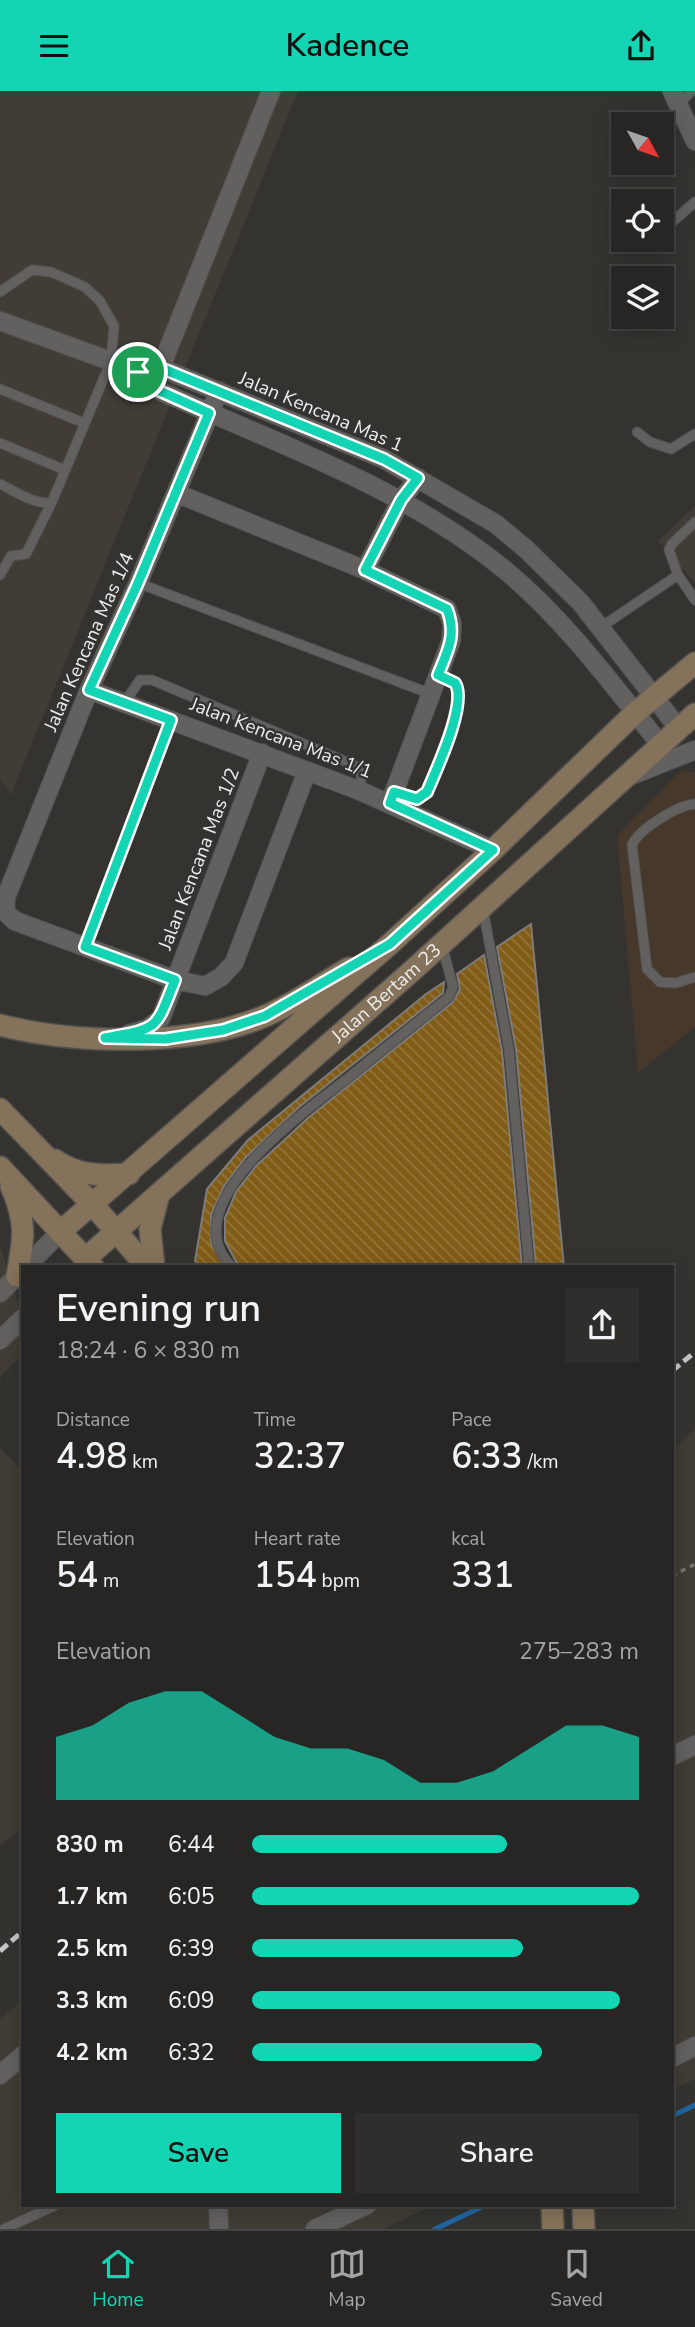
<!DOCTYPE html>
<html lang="en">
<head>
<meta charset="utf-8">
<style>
  body { margin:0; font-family:"Nunito Sans",sans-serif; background:#2f2e2c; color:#f1f3f6; height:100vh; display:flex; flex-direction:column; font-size:26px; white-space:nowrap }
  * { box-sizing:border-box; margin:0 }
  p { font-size:23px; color:#a4a5a6 }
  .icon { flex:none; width:38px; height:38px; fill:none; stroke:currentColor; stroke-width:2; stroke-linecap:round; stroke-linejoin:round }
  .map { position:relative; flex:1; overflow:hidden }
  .drawer { position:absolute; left:21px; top:1174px; width:653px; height:942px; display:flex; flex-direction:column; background:#272624; border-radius:0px; box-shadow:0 4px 18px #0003,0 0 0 2px #434341 }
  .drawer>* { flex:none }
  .needle { width:46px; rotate:130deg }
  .tools { position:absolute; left:611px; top:21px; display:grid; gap:14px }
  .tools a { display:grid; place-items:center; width:63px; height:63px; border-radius:0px; background:#272624; box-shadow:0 4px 18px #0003,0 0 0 2px #434341; font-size:35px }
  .pin { position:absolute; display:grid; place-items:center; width:60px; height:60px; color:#fff; margin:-30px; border:4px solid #fff; border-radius:50%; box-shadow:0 2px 7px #0007 }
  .round { display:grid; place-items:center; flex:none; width:74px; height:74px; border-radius:0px; background:#2f2e2c }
  .headline { display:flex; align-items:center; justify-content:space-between; height:119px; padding:0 35px }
  h1 { font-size:38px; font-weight:600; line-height:52px }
  .metrics { display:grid; grid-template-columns:repeat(3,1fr); gap:10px; height:119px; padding:7px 35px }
  .metrics div { display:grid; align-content:center }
  .metrics b { font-size:35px; font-weight:600 }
  .metrics small { font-size:19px; font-weight:400 }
  .metrics p { font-size:19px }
  .chart { height:196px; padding:14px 35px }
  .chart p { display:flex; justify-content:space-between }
  .chart svg { width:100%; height:126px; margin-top:7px; fill:#14d5b3; opacity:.7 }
  .action { display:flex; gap:14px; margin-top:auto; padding:14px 35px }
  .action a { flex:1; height:80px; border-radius:0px; background:#14d5b3; color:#111; font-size:28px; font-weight:600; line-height:80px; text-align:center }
  .action a+a { background:#2f2e2c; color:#f1f3f6 }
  ul { padding:0 35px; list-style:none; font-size:23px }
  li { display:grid; grid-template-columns:112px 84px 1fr; align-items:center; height:52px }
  li i { height:18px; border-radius:9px; background:#14d5b3 }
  header { display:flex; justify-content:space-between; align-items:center; height:91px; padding:0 35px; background:#14d5b3; color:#111; font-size:32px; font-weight:600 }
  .tab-bar { display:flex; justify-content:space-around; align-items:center; height:98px; border-top:2px solid #434341; background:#272624; font-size:19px; color:#a4a5a6 }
  .tab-bar a { display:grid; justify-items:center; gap:4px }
  .tab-bar .active { color:#14d5b3 }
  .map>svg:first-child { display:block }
  .built { fill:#413c35 }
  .medical { fill:#46382a }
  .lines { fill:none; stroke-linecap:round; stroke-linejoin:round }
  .stream { stroke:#2065a2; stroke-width:5 }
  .building { fill:url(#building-back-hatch); stroke:#7d7c79; stroke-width:2 }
  .lane-casing { stroke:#53514f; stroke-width:11 }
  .street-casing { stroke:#53514f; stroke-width:20 }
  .secondary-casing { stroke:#53514f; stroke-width:24 }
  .path { stroke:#757472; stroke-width:3.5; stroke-dasharray:5 5; stroke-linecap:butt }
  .lane { stroke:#63615f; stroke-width:9 }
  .street { stroke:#63615f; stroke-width:18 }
  .secondary { stroke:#85725a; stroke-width:21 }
  .rail { stroke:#c7c6c4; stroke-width:5; stroke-dasharray:10 5; stroke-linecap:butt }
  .route-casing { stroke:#fff; stroke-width:14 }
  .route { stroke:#14d5b3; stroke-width:9 }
  .labels { text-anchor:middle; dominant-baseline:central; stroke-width:5; stroke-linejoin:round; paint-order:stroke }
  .street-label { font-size:19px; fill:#efeeec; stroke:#343330 }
</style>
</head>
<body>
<header><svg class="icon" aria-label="menu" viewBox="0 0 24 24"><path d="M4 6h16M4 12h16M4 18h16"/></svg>Kadence<svg class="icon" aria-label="share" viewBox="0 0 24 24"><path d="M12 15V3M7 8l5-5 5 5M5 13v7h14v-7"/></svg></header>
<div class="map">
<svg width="695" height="2138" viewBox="0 0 695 2138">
  <defs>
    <pattern id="building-back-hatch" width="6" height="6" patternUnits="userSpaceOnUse" patternTransform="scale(1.75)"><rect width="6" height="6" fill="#815c17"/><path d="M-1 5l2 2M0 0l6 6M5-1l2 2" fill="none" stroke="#937439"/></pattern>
  </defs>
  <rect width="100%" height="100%" fill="#343330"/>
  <path class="built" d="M0,0H298L11,704L0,687Z
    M695,415V492L658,450Z
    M0,1155L23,1226V1263L0,1286Z
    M695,1339V1988L672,1999V1359Z
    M0,1357L23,1381V1736L0,1754Z
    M23,1909V2114H433L384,2138H0V1928Z"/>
  <path class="medical" d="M680,680L695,681V936L638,982L617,745Z"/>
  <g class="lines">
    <path class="stream" d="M672,2025L695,2014
      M435,2138L486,2114"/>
  </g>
  <path class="building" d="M531,833L564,1176H536L516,958L497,856Z
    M484,864L502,960L522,1176H239L225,1150V1127L236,1101L256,1075L308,1027L453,911L460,898L457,883Z
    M444,891L443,902L299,1016L246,1066L224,1095L211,1124V1152L224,1176H201L195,1170L207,1098L248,1049L426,903Z"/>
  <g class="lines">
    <g class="lane-casing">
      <path id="lane" d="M678,13L692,0
        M662,140L695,111
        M648,151L651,149
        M0,201L32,179L51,181L85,196L100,210L114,235L111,270L52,411C36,415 15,400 0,393
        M0,298L84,332
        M637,341L650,351L671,358L695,343
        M0,352L65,379
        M695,431L672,453L669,459L678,484L695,509
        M0,484L11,465L26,463L52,411
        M138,492L431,603
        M601,536L678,484
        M124,612L140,589H152L354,674C364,680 362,689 358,699
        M394,701L417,708L427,701C436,679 468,612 455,592L438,585
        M695,713C678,714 639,738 632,754L647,878L660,891L676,892L695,886
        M483,818L509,959L529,1176
        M85,856L171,629
        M232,1176C170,1114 306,1020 348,987C381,960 415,933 449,906L453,896L442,854
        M4,2138L56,2114"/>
    </g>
    <g class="street-casing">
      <path id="street" d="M672,0L695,50
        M0,230L138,280L153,297C273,351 402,395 505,479C565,529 612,593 660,653
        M138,280L161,277L384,368L496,433L527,459L581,512L679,638
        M157,286L271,0
        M219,300L138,492L89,599L6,806L5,821L15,830L175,889L205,895L221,886L234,872L307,680
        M176,402L365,479L447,518L452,533L451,550L390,712
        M365,479L401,409L418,387
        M89,599L358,699L493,759
        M630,685L695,659
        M129,943L147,938L161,927L262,662
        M26,1176L60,1141
        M0,1202L23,1179
        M0,1249L23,1227
        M672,1665L695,1654
        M672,1967L695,1955
        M0,1984L23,1964
        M218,2114L219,2138
        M315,2138L367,2114"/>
    </g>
    <g class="secondary-casing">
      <g id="secondary">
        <path d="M0,934C74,953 193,956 265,925C294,913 321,893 349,877"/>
        <path d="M0,1018L93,1114L147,1176"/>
        <path d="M55,1069C77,1085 103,1085 129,1083"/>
        <path d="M0,1076L93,1176"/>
        <path d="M11,1095C27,1132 24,1147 17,1185"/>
        <path d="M60,1141L390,853L493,759L635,622L695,572"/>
        <path id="s1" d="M85,1168L413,879L695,623"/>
        <path d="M154,1176L150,1138L159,1103"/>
        <path d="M552,2114L553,2138"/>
        <path d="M583,2114L584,2138"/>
      </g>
    </g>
    <path class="path" d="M672,1485L695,1473"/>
    <use href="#lane" class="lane"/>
    <use href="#street" class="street"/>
    <use href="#secondary" class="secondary"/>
    <path class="rail" d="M672,1280L695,1261
      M0,1860L23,1840"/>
  </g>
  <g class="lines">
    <g class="route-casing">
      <path id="route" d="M161,277L384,368L418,387L401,409L365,479L447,518C457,544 448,559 438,584L455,592C468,612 436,679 427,701L417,708L394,701L390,712L493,759L390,853L265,925L223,939L165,948L105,947C159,937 155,940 175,889L85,856L171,629L89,599L138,492L209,322L153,297L138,281Z"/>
    </g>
    <use href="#route" class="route"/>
  </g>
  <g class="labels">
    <g class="street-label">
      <text transform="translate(321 321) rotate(23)">Jalan Kencana Mas 1</text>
      <text transform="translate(89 551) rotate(-66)">Jalan Kencana Mas 1/4</text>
      <text transform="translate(281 647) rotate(21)">Jalan Kencana Mas 1/1</text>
      <text transform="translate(199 768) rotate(-69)">Jalan Kencana Mas 1/2</text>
      <text stroke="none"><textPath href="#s1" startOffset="402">Jalan Bertam 23</textPath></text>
    </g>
  </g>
</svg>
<div class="tools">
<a><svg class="needle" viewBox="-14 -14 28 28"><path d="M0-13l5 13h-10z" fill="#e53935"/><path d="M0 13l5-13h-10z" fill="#a4a5a6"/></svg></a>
<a><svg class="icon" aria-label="locate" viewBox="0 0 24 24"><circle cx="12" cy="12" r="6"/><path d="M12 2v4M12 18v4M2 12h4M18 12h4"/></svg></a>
<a><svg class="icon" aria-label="layers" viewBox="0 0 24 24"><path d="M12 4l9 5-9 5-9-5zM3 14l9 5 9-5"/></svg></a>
</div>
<div class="pin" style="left:138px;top:281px;background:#1e9e55"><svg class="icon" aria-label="arrive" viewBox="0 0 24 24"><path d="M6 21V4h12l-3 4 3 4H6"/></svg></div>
<section class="drawer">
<div class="headline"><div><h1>Evening run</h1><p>18:24 · 6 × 830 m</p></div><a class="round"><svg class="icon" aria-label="share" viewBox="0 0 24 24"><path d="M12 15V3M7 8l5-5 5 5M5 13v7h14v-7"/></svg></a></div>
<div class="metrics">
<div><p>Distance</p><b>4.98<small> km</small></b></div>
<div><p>Time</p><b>32:37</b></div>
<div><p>Pace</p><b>6:33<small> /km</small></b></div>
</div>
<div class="metrics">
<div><p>Elevation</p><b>54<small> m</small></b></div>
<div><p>Heart rate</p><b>154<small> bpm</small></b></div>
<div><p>kcal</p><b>331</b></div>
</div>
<div class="chart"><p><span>Elevation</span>275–283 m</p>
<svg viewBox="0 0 160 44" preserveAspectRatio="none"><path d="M0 44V22L10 18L20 10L30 6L40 6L50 14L60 22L70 26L80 26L90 30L100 38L110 38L120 34L130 26L140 18L150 18L160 22V44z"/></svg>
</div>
<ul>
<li><b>830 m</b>6:44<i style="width:66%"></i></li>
<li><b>1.7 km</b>6:05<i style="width:100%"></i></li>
<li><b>2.5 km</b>6:39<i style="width:70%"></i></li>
<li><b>3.3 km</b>6:09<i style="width:95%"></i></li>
<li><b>4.2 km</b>6:32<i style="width:75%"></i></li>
</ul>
<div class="action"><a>Save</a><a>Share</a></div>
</section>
</div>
<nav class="tab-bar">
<a class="active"><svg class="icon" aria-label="home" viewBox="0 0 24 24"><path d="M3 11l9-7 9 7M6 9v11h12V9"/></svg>Home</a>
<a><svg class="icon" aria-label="map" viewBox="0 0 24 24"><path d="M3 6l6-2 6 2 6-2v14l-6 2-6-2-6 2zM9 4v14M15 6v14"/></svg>Map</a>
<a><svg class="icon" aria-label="saved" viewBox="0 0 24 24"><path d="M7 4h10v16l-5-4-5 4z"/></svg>Saved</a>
</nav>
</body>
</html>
